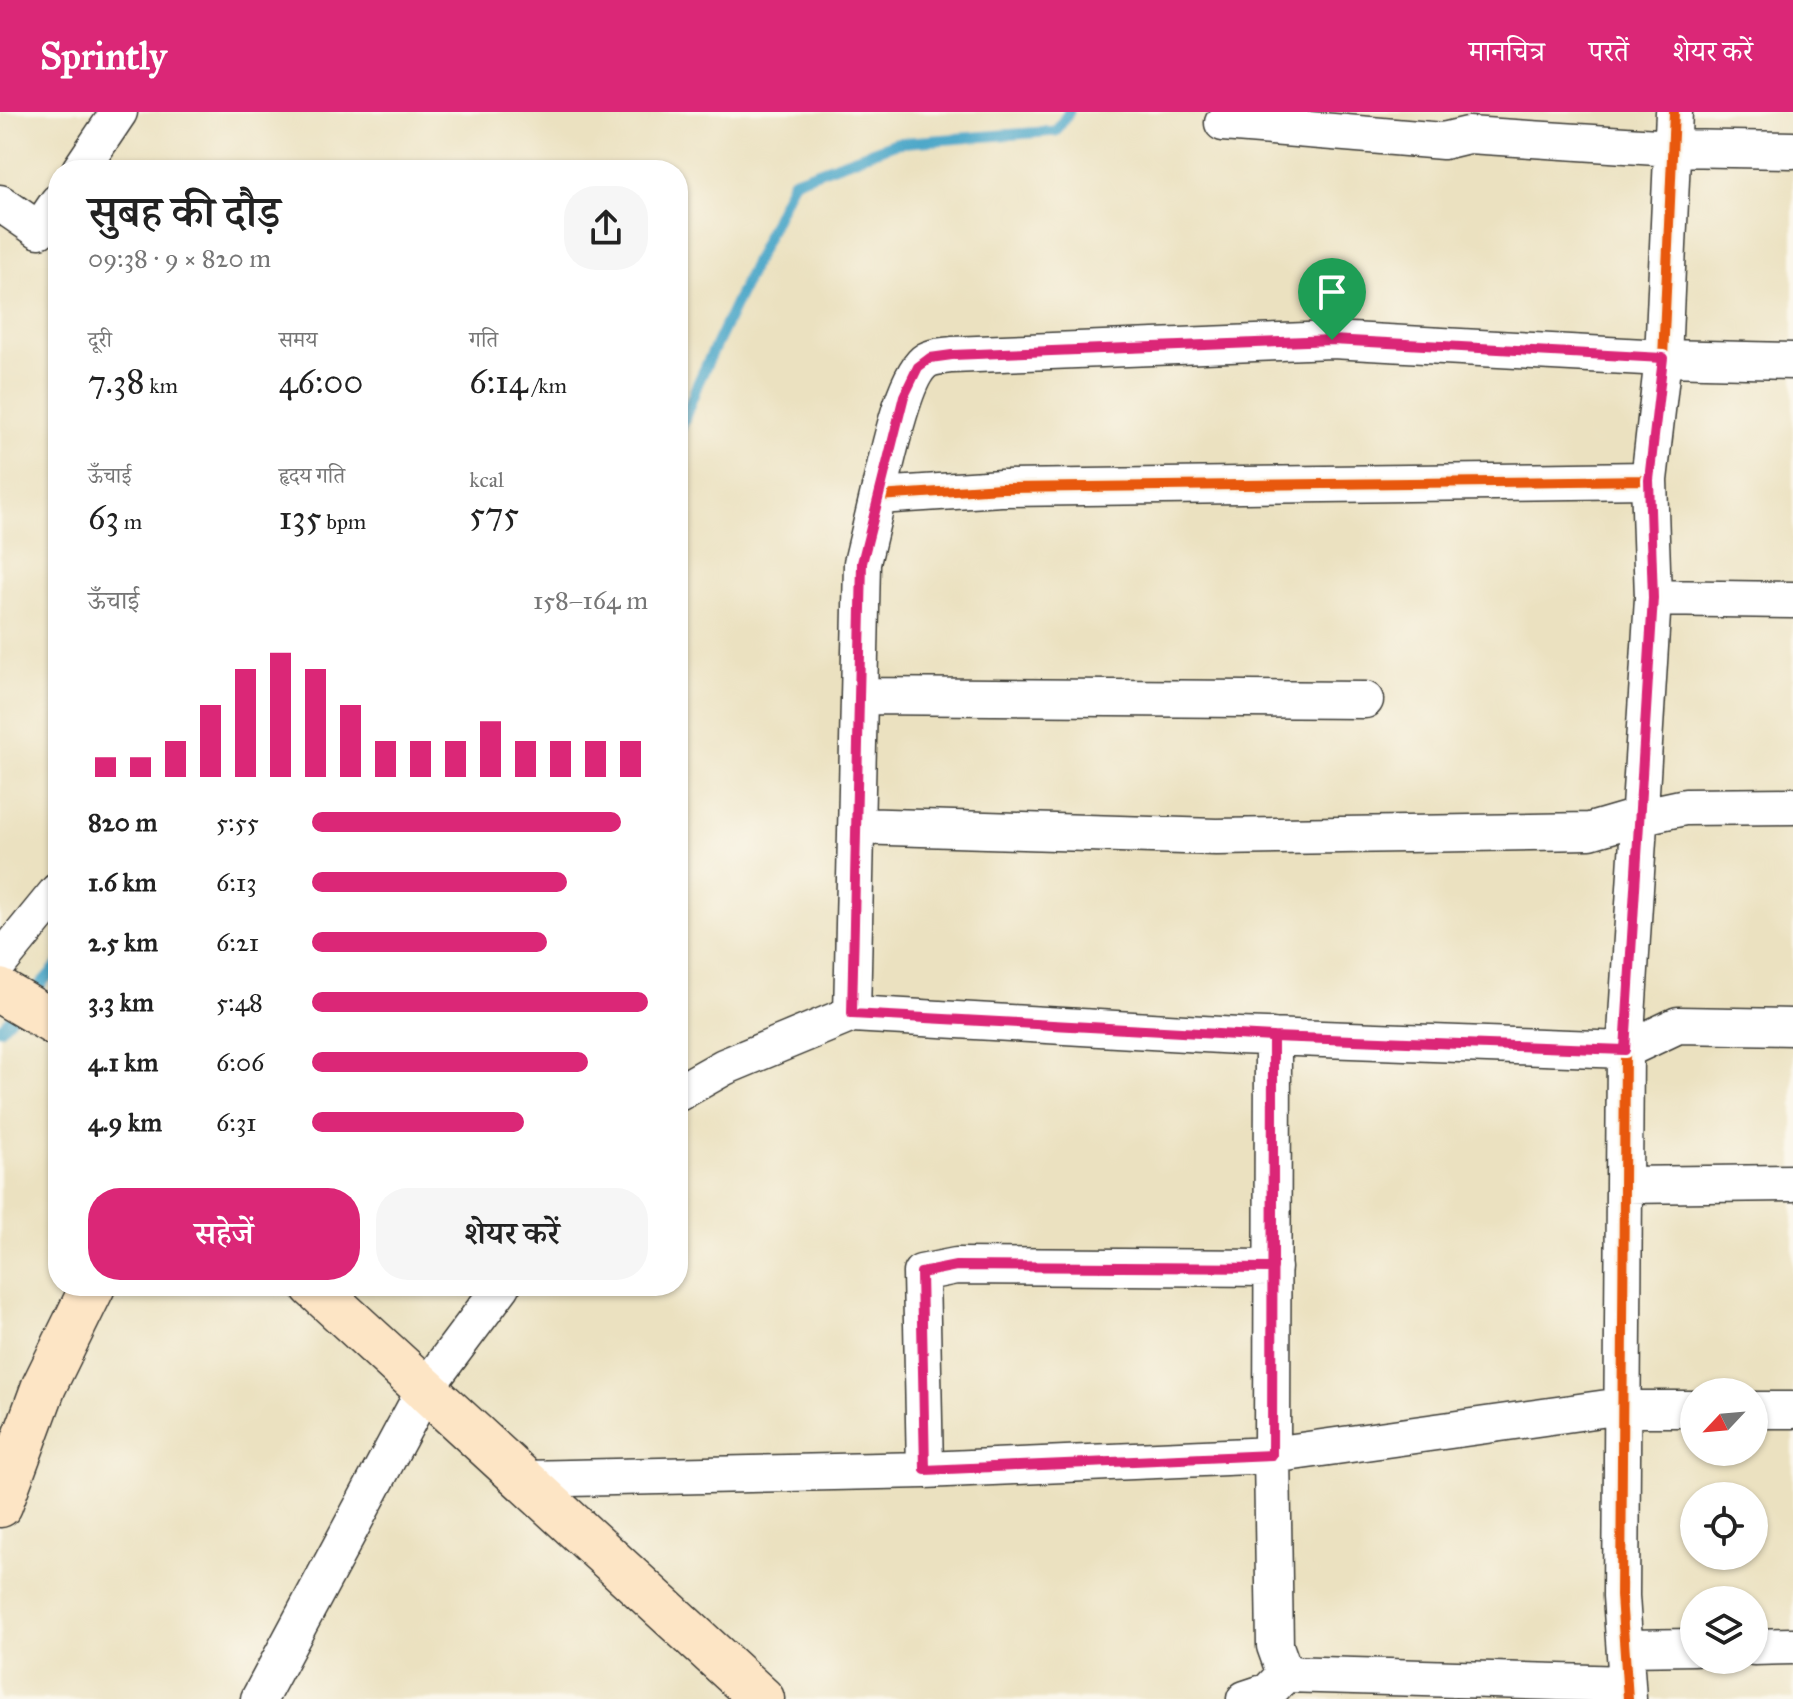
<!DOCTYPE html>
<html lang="hi">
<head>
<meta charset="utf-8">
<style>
  body { margin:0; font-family:"IM FELL Great Primer","Noto Serif Devanagari",serif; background:#f6f6f6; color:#222; height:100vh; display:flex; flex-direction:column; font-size:30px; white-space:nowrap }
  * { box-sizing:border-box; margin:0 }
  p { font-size:26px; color:#767676 }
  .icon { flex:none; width:44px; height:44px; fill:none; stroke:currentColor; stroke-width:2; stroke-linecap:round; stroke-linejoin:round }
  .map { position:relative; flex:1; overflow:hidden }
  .details { position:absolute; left:48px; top:48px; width:640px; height:1136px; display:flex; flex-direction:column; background:#fff; border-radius:32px; box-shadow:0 2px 6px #0004 }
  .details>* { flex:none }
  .needle { width:52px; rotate:244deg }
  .fabs { position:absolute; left:1680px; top:1266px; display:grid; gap:16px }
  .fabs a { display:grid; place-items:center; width:88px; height:88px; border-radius:50%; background:#fff; box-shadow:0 2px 6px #0004; font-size:40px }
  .pin { position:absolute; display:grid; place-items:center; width:68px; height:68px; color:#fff; margin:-82px -34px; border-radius:50% 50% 50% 0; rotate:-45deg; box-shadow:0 0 8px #0007 }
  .pin .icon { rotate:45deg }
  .round { display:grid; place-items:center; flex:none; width:84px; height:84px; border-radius:32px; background:#f6f6f6 }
  .overview { display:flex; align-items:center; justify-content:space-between; height:136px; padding:0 40px }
  h1 { font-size:44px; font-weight:600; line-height:60px }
  .figures { display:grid; grid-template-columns:repeat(3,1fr); gap:12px; height:136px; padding:8px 40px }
  .figures div { display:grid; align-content:center }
  .figures b { font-size:34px; font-weight:600 }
  .figures small { font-size:22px; font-weight:400 }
  .figures p { font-size:22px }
  .chart { height:224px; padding:16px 40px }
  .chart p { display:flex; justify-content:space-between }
  .chart svg { width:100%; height:144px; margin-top:8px; stroke:#db2777; stroke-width:6 }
  .primary-button { display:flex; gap:16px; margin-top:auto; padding:16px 40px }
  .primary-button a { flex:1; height:92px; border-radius:32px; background:#db2777; color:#fff; font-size:32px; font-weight:600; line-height:92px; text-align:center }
  .primary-button a+a { background:#f6f6f6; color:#222 }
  ul { padding:0 40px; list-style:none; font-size:26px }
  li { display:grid; grid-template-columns:128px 96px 1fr; align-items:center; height:60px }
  li i { height:20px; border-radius:10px; background:#db2777 }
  header { display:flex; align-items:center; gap:48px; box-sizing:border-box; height:112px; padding:0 40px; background:#db2777; color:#fff }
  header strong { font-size:38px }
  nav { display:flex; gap:44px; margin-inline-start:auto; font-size:28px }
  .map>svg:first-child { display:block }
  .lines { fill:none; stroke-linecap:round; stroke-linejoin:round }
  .stream { stroke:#4aa6c8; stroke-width:11 }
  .street-casing { stroke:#3b3a35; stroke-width:39 }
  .secondary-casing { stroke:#3b3a35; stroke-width:47 }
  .street { stroke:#fff; stroke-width:36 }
  .secondary { stroke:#fde5c5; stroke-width:44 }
  .cycleway-casing { stroke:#fbf7ec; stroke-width:15 }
  .cycleway { stroke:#e8590c; stroke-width:10 }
  .route-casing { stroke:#fff; stroke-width:16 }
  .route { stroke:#db2777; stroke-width:10 }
</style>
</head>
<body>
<header>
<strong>Sprintly</strong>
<nav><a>मानचित्र</a><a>परतें</a><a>शेयर करें</a></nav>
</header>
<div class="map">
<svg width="1793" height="1587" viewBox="0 0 1793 1587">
  <rect width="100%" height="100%" fill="#fbf7ec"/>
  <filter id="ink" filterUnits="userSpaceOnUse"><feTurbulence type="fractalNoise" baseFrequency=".0125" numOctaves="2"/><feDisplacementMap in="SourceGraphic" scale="16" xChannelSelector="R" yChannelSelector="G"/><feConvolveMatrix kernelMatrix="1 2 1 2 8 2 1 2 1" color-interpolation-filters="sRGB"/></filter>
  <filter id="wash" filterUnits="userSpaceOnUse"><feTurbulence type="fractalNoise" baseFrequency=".006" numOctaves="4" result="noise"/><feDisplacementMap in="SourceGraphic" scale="32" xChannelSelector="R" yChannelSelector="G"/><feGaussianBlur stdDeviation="1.8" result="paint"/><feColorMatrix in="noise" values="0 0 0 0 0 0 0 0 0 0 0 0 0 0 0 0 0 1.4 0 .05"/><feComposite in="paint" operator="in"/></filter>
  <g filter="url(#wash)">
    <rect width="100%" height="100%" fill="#ebe1c0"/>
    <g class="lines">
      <path class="stream" d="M678,324L697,273L793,69L896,31L1056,19L1069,0
        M30,884L58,853
        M0,917L16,900"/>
    </g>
  </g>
  <g filter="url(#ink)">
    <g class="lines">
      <g class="street-casing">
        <path id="street" d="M1223,11L1443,29L1468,23L1673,36L1793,38
          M80,58L119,0
          M0,91L39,118L58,90
          M878,384C886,354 903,262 927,248C934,244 944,244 952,243L1332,228L1663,246L1793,249
          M1653,486L1793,488
          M860,584L1365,588
          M856,714L1216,725L1590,719L1638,705L1685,695L1793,694
          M0,850L58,779
          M852,902L862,451L878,384L1001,376L1649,368
          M1273,925L1272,1343L1275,1534L1285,1562
          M678,981L724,955L852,902L1238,924L1625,938L1678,913L1793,915
          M1624,1073L1793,1071
          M1754,1298H1793
          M925,1358L921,1161L956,1154L1273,1156
          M524,1367L925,1358L1272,1343L1622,1294L1623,1297H1694
          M1754,1535L1793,1534
          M1625,1536L1694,1535
          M259,1587L425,1277L502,1174
          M1245,1587L1269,1579L1285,1562L1627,1572
          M1628,1587L1621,1484L1625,938L1653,486L1649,368L1663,246L1674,0"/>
      </g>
      <g class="secondary-casing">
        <path id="secondary" d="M0,879L58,913
          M313,1174L762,1587
          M0,1393L44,1274L93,1174"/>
      </g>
      <use href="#street" class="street"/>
      <use href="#secondary" class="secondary"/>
      <g class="cycleway-casing">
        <path id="cycleway" d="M852,902L862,451L878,384L1001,376L1649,368
          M1628,1587L1621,1484L1625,938L1653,486L1649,368L1663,246L1674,0"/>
      </g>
      <use href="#cycleway" class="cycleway"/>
    </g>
  </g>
  <g class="lines" filter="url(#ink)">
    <g class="route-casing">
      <path id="route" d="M1332,228L952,243L930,246L918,255L904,284L862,451L852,902L1273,925V1156L956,1154L921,1161L925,1358L1272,1343C1273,1204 1273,1065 1273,925L1625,938L1653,486L1649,368L1663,246L1332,228"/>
    </g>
    <use href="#route" class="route"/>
  </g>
</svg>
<div class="fabs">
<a><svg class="needle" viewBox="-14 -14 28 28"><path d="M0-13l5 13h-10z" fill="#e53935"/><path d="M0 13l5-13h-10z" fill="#767676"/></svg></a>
<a><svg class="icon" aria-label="locate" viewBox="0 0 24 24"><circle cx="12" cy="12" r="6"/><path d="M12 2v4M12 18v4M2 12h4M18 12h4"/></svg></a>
<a><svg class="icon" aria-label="layers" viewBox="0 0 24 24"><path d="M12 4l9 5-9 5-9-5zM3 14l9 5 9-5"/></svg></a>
</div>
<div class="pin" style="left:1332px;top:228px;background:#1e9e55"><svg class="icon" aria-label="arrive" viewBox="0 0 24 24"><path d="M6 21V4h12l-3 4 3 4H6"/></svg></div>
<section class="details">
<div class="overview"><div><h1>सुबह की दौड़</h1><p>09:38 · 9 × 820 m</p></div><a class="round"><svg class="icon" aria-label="share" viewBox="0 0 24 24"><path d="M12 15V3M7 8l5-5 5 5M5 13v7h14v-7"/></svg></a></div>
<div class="figures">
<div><p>दूरी</p><b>7.38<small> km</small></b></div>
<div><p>समय</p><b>46:00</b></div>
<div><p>गति</p><b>6:14<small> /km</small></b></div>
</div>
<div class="figures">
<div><p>ऊँचाई</p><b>63<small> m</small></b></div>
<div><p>हृदय गति</p><b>135<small> bpm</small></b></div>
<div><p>kcal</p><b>575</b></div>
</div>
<div class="chart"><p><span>ऊँचाई</span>158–164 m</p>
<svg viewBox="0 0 160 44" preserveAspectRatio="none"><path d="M5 44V38M15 44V38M25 44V33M35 44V22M45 44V11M55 44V6M65 44V11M75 44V22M85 44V33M95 44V33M105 44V33M115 44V27M125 44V33M135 44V33M145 44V33M155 44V33"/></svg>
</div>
<ul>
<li><b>820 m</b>5:55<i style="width:92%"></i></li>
<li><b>1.6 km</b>6:13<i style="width:76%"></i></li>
<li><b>2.5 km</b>6:21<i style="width:70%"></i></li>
<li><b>3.3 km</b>5:48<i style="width:100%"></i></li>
<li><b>4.1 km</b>6:06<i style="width:82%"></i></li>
<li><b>4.9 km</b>6:31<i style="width:63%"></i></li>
</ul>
<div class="primary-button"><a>सहेजें</a><a>शेयर करें</a></div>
</section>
</div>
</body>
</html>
